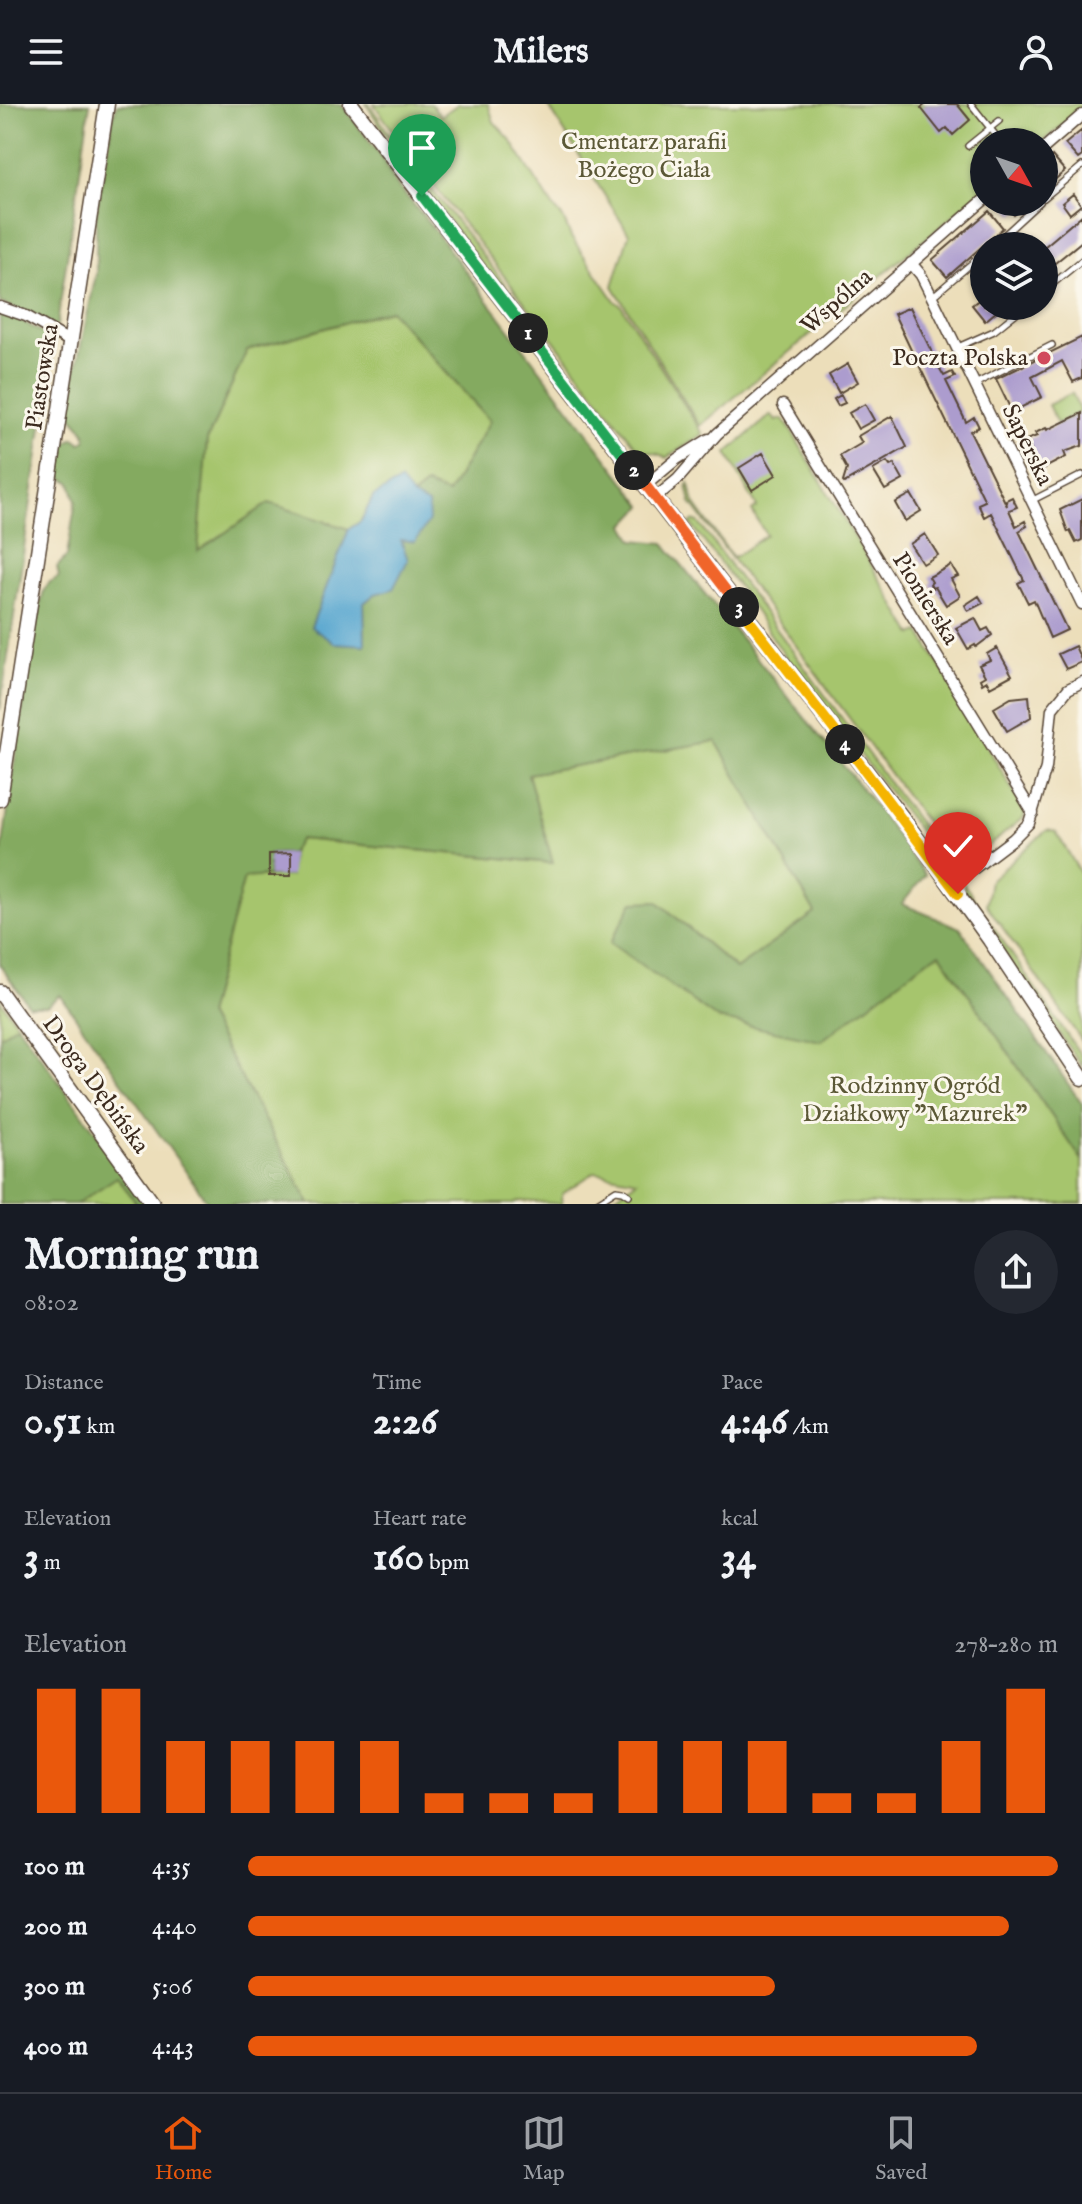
<!DOCTYPE html>
<html lang="en">
<head>
<meta charset="utf-8">
<style>
  body { margin:0; font-family:"IM FELL English",serif; background:#242831; color:#f1f3f6; height:100vh; display:flex; flex-direction:column; font-size:30px; white-space:nowrap }
  * { box-sizing:border-box; margin:0 }
  p { font-size:26px; color:#9ea1a6 }
  .icon { flex:none; width:44px; height:44px; fill:none; stroke:currentColor; stroke-width:2; stroke-linecap:round; stroke-linejoin:round }
  .map { position:relative; height:1100px; overflow:hidden }
  .side { display:flex; flex-direction:column; background:#171b24; flex:1 }
  .side>* { flex:none }
  .needle { width:52px; rotate:130deg }
  .controls { position:absolute; left:970px; top:24px; display:grid; gap:16px }
  .controls a { display:grid; place-items:center; width:88px; height:88px; border-radius:50%; background:#171b24; box-shadow:0 2px 6px #0004; font-size:40px }
  .pin { position:absolute; display:grid; place-items:center; width:68px; height:68px; color:#fff; margin:-82px -34px; border-radius:50% 50% 50% 0; rotate:-45deg; box-shadow:0 0 8px #0007 }
  .pin .icon { rotate:45deg }
  .km { position:absolute; width:40px; height:40px; margin:-20px; border-radius:50%; background:#222; color:#fff; font-size:22px; line-height:40px; text-align:center }
  .round { display:grid; place-items:center; flex:none; width:84px; height:84px; border-radius:42px; background:#242831 }
  .summary { display:flex; align-items:center; justify-content:space-between; height:136px; padding:0 24px }
  h1 { font-size:44px; font-weight:800; line-height:60px }
  .metrics { display:grid; grid-template-columns:repeat(3,1fr); gap:12px; height:136px; padding:8px 24px }
  .metrics div { display:grid; align-content:center }
  .metrics b { font-size:40px; font-weight:800 }
  .metrics small { font-size:22px; font-weight:400 }
  .metrics p { font-size:22px }
  .chart { height:224px; padding:16px 24px }
  .chart p { display:flex; justify-content:space-between }
  .chart svg { width:100%; height:144px; margin-top:8px; stroke:#ea580c; stroke-width:6 }
  ul { padding:0 24px; list-style:none; font-size:26px }
  li { display:grid; grid-template-columns:128px 96px 1fr; align-items:center; height:60px }
  li i { height:20px; border-radius:10px; background:#ea580c }
  header { display:flex; justify-content:space-between; align-items:center; height:104px; padding:0 24px; background:#171b24; font-size:36px; font-weight:800 }
  .tabs { display:flex; justify-content:space-around; align-items:center; height:112px; border-top:2px solid #363941; background:#171b24; font-size:22px; color:#9ea1a6 }
  .tabs a { display:grid; justify-items:center; gap:4px }
  .tabs .selected { color:#ea580c }
  .map>svg:first-child { display:block }
  .green { fill:#a6c56d; stroke:#707846; stroke-width:2 }
  .forest { fill:#84aa60; stroke:#606a3f; stroke-width:2; fill-rule:evenodd }
  .water { fill:#55a5cf; stroke:#486876; stroke-width:2 }
  .building { fill:#ac9cce }
  .lines { fill:none; stroke-linecap:round; stroke-linejoin:round }
  .service-casing { stroke:#564535; stroke-width:8 }
  .minor-casing { stroke:#564535; stroke-width:13 }
  .tertiary-casing { stroke:#564535; stroke-width:17 }
  .secondary-casing { stroke:#564535; stroke-width:17 }
  .service { stroke:#fff; stroke-width:5 }
  .minor { stroke:#fff; stroke-width:10 }
  .tertiary { stroke:#fff; stroke-width:14 }
  .secondary { stroke:#fff; stroke-width:14 }
  .split-1-casing { stroke:#fff; stroke-width:16 }
  .split-2-casing { stroke:#fff; stroke-width:16 }
  .split-3-casing { stroke:#fff; stroke-width:16 }
  .split-4-casing { stroke:#fff; stroke-width:16 }
  .split-5-casing { stroke:#fff; stroke-width:16 }
  .split-1 { stroke:#22a559; stroke-width:10 }
  .split-2 { stroke:#22a559; stroke-width:10 }
  .split-3 { stroke:#f0652b; stroke-width:10 }
  .split-4 { stroke:#f5b400; stroke-width:10 }
  .split-5 { stroke:#f5b400; stroke-width:10 }
  .poi-dot { fill:#d1495b; stroke:#fbf7ec; stroke-width:3 }
  .labels { text-anchor:middle; dominant-baseline:central; stroke-width:6; stroke-linejoin:round; paint-order:stroke }
  .park-label { font-size:24px; fill:#5b5836; stroke:#fbf7ec }
  .street-label { font-size:24px; fill:#3b2a1e; stroke:#fbf7ec }
  .poi-label { font-size:24px; fill:#3b2a1e; stroke:#fbf7ec; text-anchor:end }
</style>
</head>
<body>
<header><svg class="icon" aria-label="menu" viewBox="0 0 24 24"><path d="M4 6h16M4 12h16M4 18h16"/></svg>Milers<svg class="icon" aria-label="person" viewBox="0 0 24 24"><circle cx="12" cy="8" r="4"/><path d="M4 21q1-7 8-7t8 7"/></svg></header>
<div class="map">
<svg width="1082" height="1100" viewBox="0 0 1082 1100">
  <rect width="100%" height="100%" fill="#fbf7ec"/>
  <filter id="ink" filterUnits="userSpaceOnUse"><feTurbulence type="fractalNoise" baseFrequency=".0125" numOctaves="2"/><feDisplacementMap in="SourceGraphic" scale="16" xChannelSelector="R" yChannelSelector="G"/><feConvolveMatrix kernelMatrix="1 2 1 2 8 2 1 2 1" color-interpolation-filters="sRGB"/></filter>
  <filter id="wash" filterUnits="userSpaceOnUse"><feTurbulence type="fractalNoise" baseFrequency=".006" numOctaves="4" result="noise"/><feDisplacementMap in="SourceGraphic" scale="32" xChannelSelector="R" yChannelSelector="G"/><feGaussianBlur stdDeviation="1.8" result="paint"/><feColorMatrix in="noise" values="0 0 0 0 0 0 0 0 0 0 0 0 0 0 0 0 0 1.4 0 .05"/><feComposite in="paint" operator="in"/></filter>
  <g filter="url(#wash)">
    <rect width="100%" height="100%" fill="#ecdeba"/>
    <path class="green" d="M366,0H369L393,35L568,262L550,247C487,166 422,86 366,0Z
      M374,0H431L441,12L458,0H488L494,18L510,35L554,104L563,114L571,133L616,198L621,201L703,330L666,354C657,346 647,351 635,341L408,48Z
      M547,0H1082V5L1042,38H984V86L700,322L613,182L629,130Z
      M390,206L490,317L448,390L426,381L412,392L373,393L361,417L349,425L269,399L197,448L207,336L247,246Z
      M1072,289L1080,308L1057,320L1048,301Z
      M771,311L776,317L784,315L913,531L920,528L1025,707L1024,713L973,755L950,751L691,399L687,382L689,379L694,399L733,454L766,431L752,407L757,403L727,349Z
      M694,417L698,418L956,770H952L950,767L787,555L740,485L690,419Z
      M716,637L815,809L736,865L657,797L718,915L926,857L940,849L1082,1056V1100H605L637,1076L595,1068L562,1090V1100L520,1097L515,1100H310L207,911L244,773L290,772L291,749L299,735L552,759L528,670Z
      M1047,726L1056,728L1082,772V937L986,800L990,776Z
      M964,780L1082,953V963L963,787Z
      M0,896L17,920L0,932Z
      M117,1072L137,1100H76Z"/>
    <path class="forest" d="M0,0H90L57,221L54,222L20,206L0,199Z
      M117,0H341L384,56L395,79L426,115L643,402L625,421L634,436L664,439L867,691L925,771L902,800L960,824L1082,1000V1056L940,849L926,857L821,937L718,915L610,839L633,798L657,797L736,865L815,809L716,637L528,670L553,759L300,735L291,749L269,750V772L244,774L207,911L310,1100H209L60,891L47,902H29L0,861V760L34,525L44,486L50,478L59,473L57,463L67,452L76,396L71,379L58,371L63,341L74,334L81,339L86,336L85,328L67,307L96,170V110L113,13ZM390,206L490,317L448,390L426,381L412,392L428,401L401,435L375,490L364,499L365,541L311,523L349,425L269,399L198,447L207,336L247,246Z
      M0,209L20,216L55,236L0,606Z
      M17,920L148,1100H137L117,1073L76,1100H0V932Z"/>
    <path class="water" d="M400,377L412,392L428,401L429,417L415,438L401,436L408,456L393,485L375,490L364,499L365,541L334,539L311,523L349,425L361,417L373,393Z"/>
    <g id="blocks">
      <path class="building" d="M926,0H957L970,16L953,31L947,24L941,29L921,4Z
        M1082,26V52L1078,55L1065,40Z
        M1052,52L1065,67L1044,85V59Z
        M1073,90L1081,101L1070,110L1062,99Z
        M1003,98H1029L1014,111Z
        M989,107L1003,124L947,173L932,156Z
        M1082,111V137L1044,168V143Z
        M984,192V202H1003L985,217L972,201Z
        M910,203L934,253L942,249L945,256L937,260L944,272L952,268L955,273L946,277L966,318L974,313L979,323L970,327L1007,402L1006,396L1012,393L1017,403L1009,406L1016,422L1025,417L1027,422L1019,427L1067,526L1050,534L1034,496L1028,499L1018,479L1024,476L991,409L984,413L978,400L985,397L915,253L907,256L905,251L912,248L894,210Z
        M1082,233V274L1073,278L1062,257L1032,273L1042,293L1012,308L996,275Z
        M848,260L858,278L839,289L829,271Z
        M841,291L845,299L838,302L834,295Z
        M865,300L874,316L858,325L849,309Z
        M1082,309V342L1064,348L1066,353L1041,366L1029,347L1031,346L1026,336L1037,332L1035,329L1046,324L1047,326Z
        M892,312L907,343L844,379L843,378L847,365L840,352L862,339L858,332Z
        M763,349L776,371L752,386L739,364Z
        M887,358L890,362L894,360L903,376L885,386L873,366Z
        M911,390L921,407L905,417L895,399Z
        M1082,395V436L1076,439L1070,427L1068,428L1060,406Z
        M925,430L938,451L923,460L910,440Z
        M951,461L958,472L951,475L960,492L946,501L935,483L932,484L930,480L932,478L929,473Z
        M979,492L983,499L968,507L965,501Z
        M975,514L982,527L988,524L992,531L976,543L975,541L968,545L956,524Z
        M1075,542L1082,558L1066,565L1058,550Z
        M997,544L1012,571L990,583L987,577L982,580L980,575L985,572L979,561L990,556L987,550Z
        M1029,592L1031,613L1007,627L994,604L1011,594Z
        M291,749V772H269V750Z"/>
    </g>
  </g>
  <g filter="url(#ink)">
    <use href="#blocks" fill-opacity="0" stroke="#564535" stroke-width="2"/>
    <g class="lines">
      <g class="service-casing">
        <path id="service" d="M971,0L1001,38
          M968,42L999,17
          M1044,94L1082,62
          M992,142L1040,98
          M1044,187L1082,156
          M933,192L984,149
          M958,243L994,227L1025,202
          M975,280L1052,241
          M1033,396L1082,371
          M594,1100L616,1086L623,1087L629,1091"/>
      </g>
      <g class="minor-casing">
        <path id="minor" d="M1044,44L1082,11
          M911,159L921,171L932,193L1082,500
          M0,203L26,212L71,238
          M783,301L1033,709
          M646,381L677,355L709,335
          M655,394L678,375L717,330L984,96
          M952,781L1013,735L1029,719L1046,664L1052,605L1068,585L1082,578"/>
      </g>
      <g class="tertiary-casing">
        <path id="tertiary" d="M0,695L107,0
          M0,888L153,1100"/>
      </g>
      <g class="secondary-casing">
        <path id="secondary" d="M351,0L903,715L990,836L1082,974"/>
      </g>
      <use href="#service" class="service"/>
      <use href="#minor" class="minor"/>
      <use href="#tertiary" class="tertiary"/>
      <use href="#secondary" class="secondary"/>
    </g>
  </g>
  <g class="lines" filter="url(#ink)">
    <g class="split-1-casing">
      <path id="split-1" d="M422,92L528,229"/>
    </g>
    <g class="split-2-casing">
      <path id="split-2" d="M528,229L634,366"/>
    </g>
    <g class="split-3-casing">
      <path id="split-3" d="M634,366L739,503"/>
    </g>
    <g class="split-4-casing">
      <path id="split-4" d="M739,503L845,640"/>
    </g>
    <g class="split-5-casing">
      <path id="split-5" d="M845,640L958,790"/>
    </g>
    <use href="#split-1" class="split-1"/>
    <use href="#split-2" class="split-2"/>
    <use href="#split-3" class="split-3"/>
    <use href="#split-4" class="split-4"/>
    <use href="#split-5" class="split-5"/>
  </g>
  <circle class="poi-dot" cx="1044" cy="254" r="8"/>
  <g class="labels">
    <g class="park-label">
      <text x="644" y="38">Cmentarz parafii<tspan x="644" dy="28">Bożego Ciała</tspan></text>
      <text x="915" y="982">Rodzinny Ogród<tspan x="915" dy="28">Działkowy "Mazurek"</tspan></text>
    </g>
    <g class="street-label">
      <text transform="translate(837 198) rotate(-41)">Wspólna</text>
      <text transform="translate(43 273) rotate(-81)">Piastowska</text>
      <text transform="translate(1027 341) rotate(64)">Saperska</text>
      <text transform="translate(925 495) rotate(58)">Pionierska</text>
      <text transform="translate(95 981) rotate(54)">Droga Dębińska</text>
    </g>
    <g class="poi-label">
      <text x="1028" y="254">Poczta Polska</text>
    </g>
  </g>
</svg>
<div class="controls">
<a><svg class="needle" viewBox="-14 -14 28 28"><path d="M0-13l5 13h-10z" fill="#e53935"/><path d="M0 13l5-13h-10z" fill="#9ea1a6"/></svg></a>
<a><svg class="icon" aria-label="layers" viewBox="0 0 24 24"><path d="M12 4l9 5-9 5-9-5zM3 14l9 5 9-5"/></svg></a>
</div>
<div class="pin" style="left:422px;top:92px;background:#1e9e55"><svg class="icon" aria-label="arrive" viewBox="0 0 24 24"><path d="M6 21V4h12l-3 4 3 4H6"/></svg></div>
<div class="pin" style="left:958px;top:790px;background:#d93025"><svg class="icon" aria-label="check" viewBox="0 0 24 24"><path d="M5 12l5 5 9-10"/></svg></div>
<b class="km" style="left:528px;top:229px">1</b>
<b class="km" style="left:634px;top:366px">2</b>
<b class="km" style="left:739px;top:503px">3</b>
<b class="km" style="left:845px;top:640px">4</b>
</div>
<section class="side">
<div class="summary"><div><h1>Morning run</h1><p>08:02</p></div><a class="round"><svg class="icon" aria-label="share" viewBox="0 0 24 24"><path d="M12 15V3M7 8l5-5 5 5M5 13v7h14v-7"/></svg></a></div>
<div class="metrics">
<div><p>Distance</p><b>0.51<small> km</small></b></div>
<div><p>Time</p><b>2:26</b></div>
<div><p>Pace</p><b>4:46<small> /km</small></b></div>
</div>
<div class="metrics">
<div><p>Elevation</p><b>3<small> m</small></b></div>
<div><p>Heart rate</p><b>160<small> bpm</small></b></div>
<div><p>kcal</p><b>34</b></div>
</div>
<div class="chart"><p><span>Elevation</span>278–280 m</p>
<svg viewBox="0 0 160 44" preserveAspectRatio="none"><path d="M5 44V6M15 44V6M25 44V22M35 44V22M45 44V22M55 44V22M65 44V38M75 44V38M85 44V38M95 44V22M105 44V22M115 44V22M125 44V38M135 44V38M145 44V22M155 44V6"/></svg>
</div>
<ul>
<li><b>100 m</b>4:35<i style="width:100%"></i></li>
<li><b>200 m</b>4:40<i style="width:94%"></i></li>
<li><b>300 m</b>5:06<i style="width:65%"></i></li>
<li><b>400 m</b>4:43<i style="width:90%"></i></li>
</ul>
</section>
<nav class="tabs">
<a class="selected"><svg class="icon" aria-label="home" viewBox="0 0 24 24"><path d="M3 11l9-7 9 7M6 9v11h12V9"/></svg>Home</a>
<a><svg class="icon" aria-label="map" viewBox="0 0 24 24"><path d="M3 6l6-2 6 2 6-2v14l-6 2-6-2-6 2zM9 4v14M15 6v14"/></svg>Map</a>
<a><svg class="icon" aria-label="saved" viewBox="0 0 24 24"><path d="M7 4h10v16l-5-4-5 4z"/></svg>Saved</a>
</nav>
</body>
</html>
